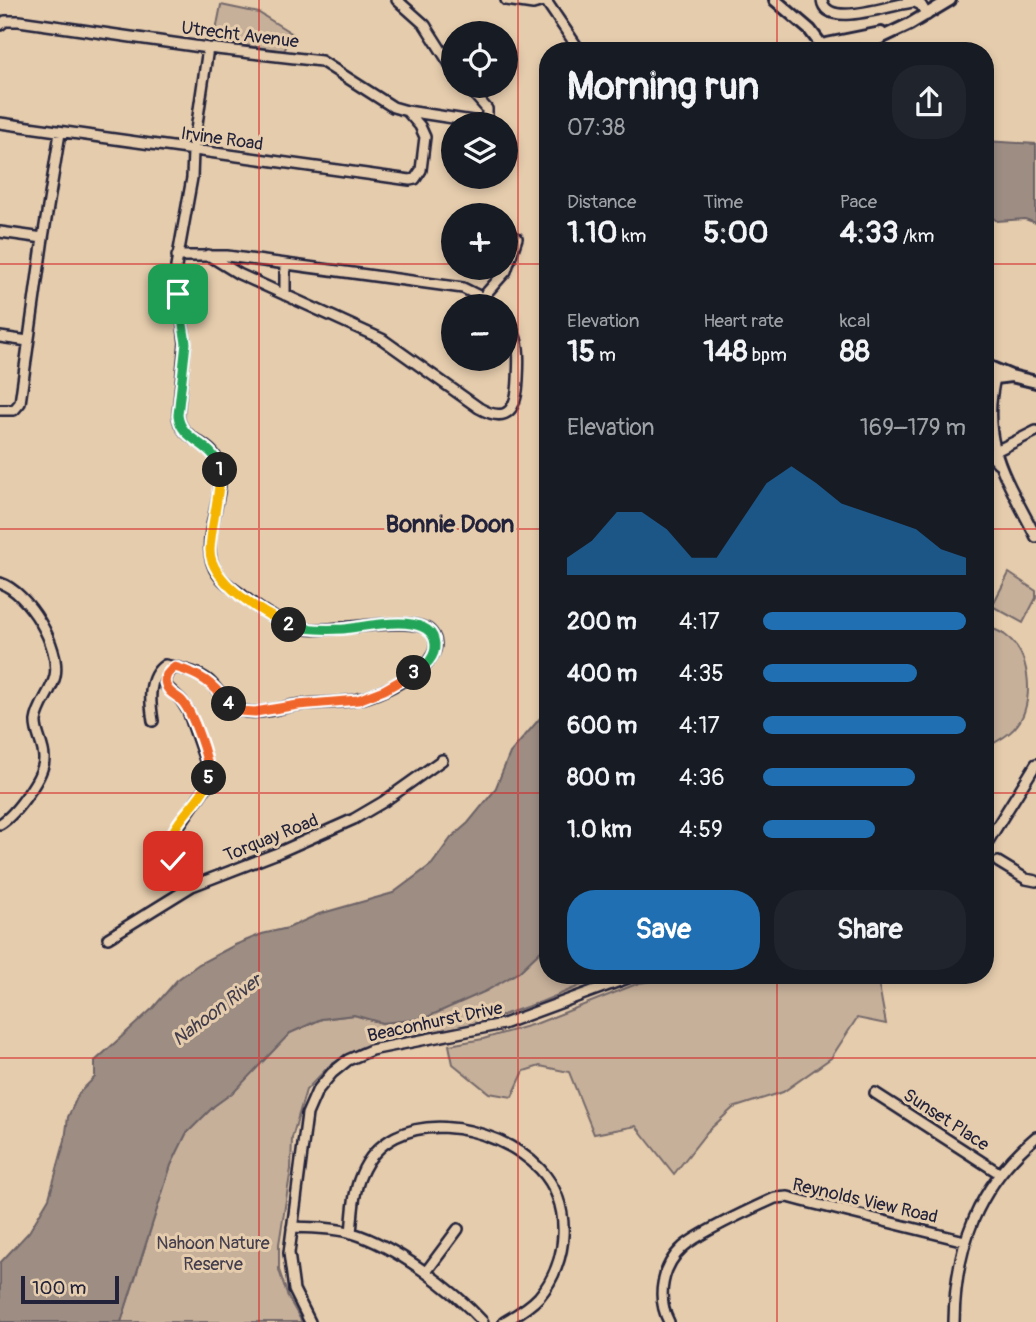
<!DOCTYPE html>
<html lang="en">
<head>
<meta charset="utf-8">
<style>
  body { margin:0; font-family:Pangolin,sans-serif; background:#20242c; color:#f1f3f6; height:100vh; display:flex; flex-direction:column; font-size:26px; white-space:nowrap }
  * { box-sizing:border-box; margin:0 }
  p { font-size:23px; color:#9ea1a6 }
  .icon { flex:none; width:38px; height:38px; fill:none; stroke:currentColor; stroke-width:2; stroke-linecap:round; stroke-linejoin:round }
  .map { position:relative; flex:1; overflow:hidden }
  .drawer { position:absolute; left:539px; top:42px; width:455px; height:942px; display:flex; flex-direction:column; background:#171b24; border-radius:28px; box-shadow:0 4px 10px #0003 }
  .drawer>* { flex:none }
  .tools { position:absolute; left:441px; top:21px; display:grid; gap:14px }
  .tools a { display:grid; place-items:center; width:77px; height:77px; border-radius:50%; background:#171b24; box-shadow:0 4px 10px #0003; font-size:35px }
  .scale { position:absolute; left:21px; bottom:18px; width:98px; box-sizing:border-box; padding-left:7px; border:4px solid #22223b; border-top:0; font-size:19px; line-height:24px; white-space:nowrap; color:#22223b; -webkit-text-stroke:5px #e5ccad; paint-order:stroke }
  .pin { position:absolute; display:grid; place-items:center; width:60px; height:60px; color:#fff; margin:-30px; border-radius:14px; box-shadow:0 4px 10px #0006 }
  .km { position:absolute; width:35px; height:35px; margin:-18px; border-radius:50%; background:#222; color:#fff; font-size:19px; line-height:35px; text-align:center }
  .round { display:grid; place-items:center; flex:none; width:74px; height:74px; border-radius:28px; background:#20242c }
  .summary { display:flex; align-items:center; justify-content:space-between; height:119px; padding:0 28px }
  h1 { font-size:38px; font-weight:800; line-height:52px }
  .stats { display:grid; grid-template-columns:repeat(3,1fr); gap:10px; height:119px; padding:7px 28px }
  .stats div { display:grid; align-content:center }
  .stats b { font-size:30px; font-weight:800 }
  .stats small { font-size:19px; font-weight:400 }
  .stats p { font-size:19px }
  .chart { height:196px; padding:14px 28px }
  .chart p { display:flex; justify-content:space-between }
  .chart svg { width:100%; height:126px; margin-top:7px; fill:#1f6fb2; opacity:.7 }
  .button { display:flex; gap:14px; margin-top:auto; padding:14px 28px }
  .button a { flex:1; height:80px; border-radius:28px; background:#1f6fb2; color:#fff; font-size:28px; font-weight:800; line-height:80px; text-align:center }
  .button a+a { background:#20242c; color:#f1f3f6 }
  ul { padding:0 28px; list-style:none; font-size:23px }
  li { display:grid; grid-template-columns:112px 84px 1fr; align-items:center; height:52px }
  li i { height:18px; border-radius:9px; background:#1f6fb2 }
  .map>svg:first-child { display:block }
  .green { fill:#c6b09a; stroke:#74696a; stroke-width:2 }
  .water { fill:#9d8d83; stroke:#6c6266; stroke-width:2 }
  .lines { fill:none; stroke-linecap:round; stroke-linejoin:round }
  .minor-casing { stroke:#22223b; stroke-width:14 }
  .major-casing { stroke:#22223b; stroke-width:16 }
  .minor { stroke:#e5ccad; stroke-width:9 }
  .major { stroke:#e5ccad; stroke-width:10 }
  .split-1-casing { stroke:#fff; stroke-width:14 }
  .split-2-casing { stroke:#fff; stroke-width:14 }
  .split-3-casing { stroke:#fff; stroke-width:14 }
  .split-4-casing { stroke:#fff; stroke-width:14 }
  .split-5-casing { stroke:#fff; stroke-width:14 }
  .split-6-casing { stroke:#fff; stroke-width:14 }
  .split-1 { stroke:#22a559; stroke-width:9 }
  .split-2 { stroke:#f5b400; stroke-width:9 }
  .split-3 { stroke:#22a559; stroke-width:9 }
  .split-4 { stroke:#f0652b; stroke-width:9 }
  .split-5 { stroke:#f0652b; stroke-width:9 }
  .split-6 { stroke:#f5b400; stroke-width:9 }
  .grid { fill:none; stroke:#d62828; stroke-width:2; stroke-opacity:0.55 }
  .labels { text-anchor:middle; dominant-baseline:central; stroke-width:6; stroke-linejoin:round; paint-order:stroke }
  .street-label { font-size:18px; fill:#22223b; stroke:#e5ccad }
  .park-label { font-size:18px; fill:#433e4e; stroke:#e5ccad }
  .water-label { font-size:19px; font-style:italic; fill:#413d4d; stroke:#e5ccad }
  .district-label { font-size:24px; font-weight:bold; fill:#22223b; stroke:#e5ccad }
</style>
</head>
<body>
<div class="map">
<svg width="1036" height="1322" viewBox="0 0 1036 1322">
  <rect width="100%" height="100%" fill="#e5ccad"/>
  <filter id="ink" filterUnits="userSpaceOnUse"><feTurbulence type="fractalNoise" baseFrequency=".0143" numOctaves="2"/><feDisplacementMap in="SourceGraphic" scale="14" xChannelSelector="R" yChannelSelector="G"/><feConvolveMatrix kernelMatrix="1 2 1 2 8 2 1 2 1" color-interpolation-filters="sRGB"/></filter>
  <g filter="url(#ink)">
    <path class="green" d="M221,5L259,13L293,34L284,51L214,41Z
      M1009,573L1036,591V598L1023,623L992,606Z
      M985,626C992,629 1000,631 1005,635C1030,652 1034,697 1020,721C1012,734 998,741 985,748Z
      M548,944V975H606L541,1002L482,1022L360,1048L330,1065L306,1090L292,1138L291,1169L279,1244V1270L288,1297L302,1322H121L171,1165L186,1134L214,1106L235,1090L290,1033L322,1019L354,1015L382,1023L519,972Z
      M693,975H877L886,1024L857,1018L831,1058L783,1092L733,1108L707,1132L674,1174L636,1126L594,1134L569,1072L540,1066L524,1071L512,1097L489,1093L453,1064L449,1045L483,1039L538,1023L639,983Z"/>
    <path class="water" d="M985,141L1036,144V223L1025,219L997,221L985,212Z
      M548,709V944L519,972L486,991L423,1019L382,1023L354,1015L321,1019L290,1033L235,1091L214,1106L186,1134L171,1165L121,1322H0V1263L29,1232L49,1198L65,1140L68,1117L79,1093L95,1077V1061L153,1008L177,980L199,964L235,945L262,934L288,928L319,914L393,893L432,864L451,838L468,823L495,790L510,753Z"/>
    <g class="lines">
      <g class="minor-casing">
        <path id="minor" d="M397,0L425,25L453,69
          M506,0L533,4L547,0
          M822,0C826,31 896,2 915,2L921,5L927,15
          M546,1L580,51
          M0,25L5,21H19L208,48L321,61L393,107L407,111L420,126L425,137L421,170L415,179L410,180L0,123
          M407,111L479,122L487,116V109L467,86
          M0,232L43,238
          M208,255L239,274L382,339L479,408C509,425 517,407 518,379C519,358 521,337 506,321
          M177,256H227L463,288L477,295L492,306
          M285,295V264
          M482,298L506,271L517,238
          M0,337L28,341
          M996,374C978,442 1007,479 1036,537
          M0,410H14L20,403L43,238L60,133
          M985,449L998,463
          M996,451L1036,431
          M0,583C28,592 61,647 55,676C52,691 38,705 36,721C35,733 44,745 44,758C45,775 15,815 0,824
          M153,721C150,702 147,677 165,665L175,667
          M985,846L1036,764
          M998,862L1026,879L1036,881
          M192,886C180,871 168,859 169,840L206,787L209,772L188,711L181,700L166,686C164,677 168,672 175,667C187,670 199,673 209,681C219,690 226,706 239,710C257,716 278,708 296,705C317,702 339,704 359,699C380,695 455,662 431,632C416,613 333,633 307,629C282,625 261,611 242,595C231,587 217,578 213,565C201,534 226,497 219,465C213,440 180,442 178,415L185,343L176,267L192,178L193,151L208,48
          M108,938L192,886L275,854L354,819L383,802L442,760
          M875,1093L999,1173
          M292,1227C311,1228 333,1227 352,1233C395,1246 453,1289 483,1322
          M351,1233C353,1214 353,1193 361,1175C391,1103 495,1122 540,1169C573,1204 569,1262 539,1297C529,1308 516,1315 504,1322
          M426,1272L458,1229
          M310,1322L294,1290L289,1253L307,1114L317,1091L332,1073L348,1060L371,1050L503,1024L636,975
          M669,1322C656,1297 662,1266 683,1247C700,1232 753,1208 775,1198L788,1197L803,1201L965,1241
          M954,1322C955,1247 978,1185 1036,1137"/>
      </g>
      <g class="major-casing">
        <path id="major" d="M775,0L810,30L825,50
          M822,45L881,33
          M853,51L910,24L950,0
          M985,365L1011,376L1036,382
          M985,374L995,378L1011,376"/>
      </g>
      <use href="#minor" class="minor"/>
      <use href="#major" class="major"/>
    </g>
  </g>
  <g class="lines" filter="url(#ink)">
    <g class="split-1-casing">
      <path id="split-1" d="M178,294L186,343L178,415C181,443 215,442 220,470"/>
    </g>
    <g class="split-2-casing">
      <path id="split-2" d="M220,470C220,497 211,524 210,550C210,582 263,614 289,625"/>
    </g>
    <g class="split-3-casing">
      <path id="split-3" d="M289,625C307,630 325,630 343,629C365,627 432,610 435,644C436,657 425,667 414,673"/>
    </g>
    <g class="split-4-casing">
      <path id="split-4" d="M229,704L240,711L255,712L298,705L358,700L384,690L414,673"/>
    </g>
    <g class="split-5-casing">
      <path id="split-5" d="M209,778C210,762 193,712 181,700C176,695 168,693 166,685C163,677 169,671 175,667C202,675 211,682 229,704"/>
    </g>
    <g class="split-6-casing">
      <path id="split-6" d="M173,861C157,828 201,807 209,778"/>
    </g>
    <use href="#split-1" class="split-1"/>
    <use href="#split-2" class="split-2"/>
    <use href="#split-3" class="split-3"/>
    <use href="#split-4" class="split-4"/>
    <use href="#split-5" class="split-5"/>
    <use href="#split-6" class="split-6"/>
  </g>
  <path class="grid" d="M259,0V1322M518,0V1322M777,0V51M0,264H453M506,264H548M985,264H1036M0,529H548M985,529H1036M0,793H548M985,793H1036M777,975V1322M0,1058H1036"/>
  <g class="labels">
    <g class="street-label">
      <text transform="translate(240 35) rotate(7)">Utrecht Avenue</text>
      <text transform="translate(222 139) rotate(8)">Irvine Road</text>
      <text transform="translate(271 838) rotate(-22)">Torquay Road</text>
      <text transform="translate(435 1022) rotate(-12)">Beaconhurst Drive</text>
      <text transform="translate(946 1120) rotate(33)">Sunset Place</text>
      <text transform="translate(865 1201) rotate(13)">Reynolds View Road</text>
    </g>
    <g class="park-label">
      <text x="213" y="1243">Nahoon Nature<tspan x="213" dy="21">Reserve</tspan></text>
    </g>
    <g class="water-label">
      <text transform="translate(217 1010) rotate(-37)">Nahoon River</text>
    </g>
    <g class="district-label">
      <text x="450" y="524">Bonnie Doon</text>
    </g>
  </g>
</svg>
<div class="tools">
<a><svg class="icon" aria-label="locate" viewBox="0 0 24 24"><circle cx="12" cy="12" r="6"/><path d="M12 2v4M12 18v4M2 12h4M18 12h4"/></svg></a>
<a><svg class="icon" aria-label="layers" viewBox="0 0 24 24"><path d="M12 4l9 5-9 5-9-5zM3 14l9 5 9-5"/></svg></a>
<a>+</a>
<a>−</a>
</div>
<div class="scale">100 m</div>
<div class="pin" style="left:178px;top:294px;background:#1e9e55"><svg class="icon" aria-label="arrive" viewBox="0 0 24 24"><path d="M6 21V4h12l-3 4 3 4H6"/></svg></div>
<div class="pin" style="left:173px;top:861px;background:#d93025"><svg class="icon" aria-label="check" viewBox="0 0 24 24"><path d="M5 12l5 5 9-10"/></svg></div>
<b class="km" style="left:220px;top:470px">1</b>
<b class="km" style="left:289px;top:625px">2</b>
<b class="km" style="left:414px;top:673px">3</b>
<b class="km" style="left:229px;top:704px">4</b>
<b class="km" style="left:209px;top:778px">5</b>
<section class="drawer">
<div class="summary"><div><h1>Morning run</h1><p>07:38</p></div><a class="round"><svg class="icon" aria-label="share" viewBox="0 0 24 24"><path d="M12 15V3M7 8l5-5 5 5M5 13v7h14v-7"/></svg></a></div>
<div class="stats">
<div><p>Distance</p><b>1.10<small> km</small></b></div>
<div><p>Time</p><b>5:00</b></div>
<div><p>Pace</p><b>4:33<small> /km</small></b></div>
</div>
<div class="stats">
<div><p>Elevation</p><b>15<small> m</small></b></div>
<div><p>Heart rate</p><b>148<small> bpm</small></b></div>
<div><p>kcal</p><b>88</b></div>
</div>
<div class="chart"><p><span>Elevation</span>169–179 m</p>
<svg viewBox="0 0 160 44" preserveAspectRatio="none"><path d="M0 44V38L10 32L20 22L30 22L40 28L50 38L60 38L70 25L80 12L90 6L100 12L110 19L120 22L130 25L140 28L150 35L160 38V44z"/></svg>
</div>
<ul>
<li><b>200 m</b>4:17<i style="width:100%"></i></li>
<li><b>400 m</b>4:35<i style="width:76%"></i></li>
<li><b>600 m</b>4:17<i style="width:100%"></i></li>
<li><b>800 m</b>4:36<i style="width:75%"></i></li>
<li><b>1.0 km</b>4:59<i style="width:55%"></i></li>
</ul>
<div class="button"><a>Save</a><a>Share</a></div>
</section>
</div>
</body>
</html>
